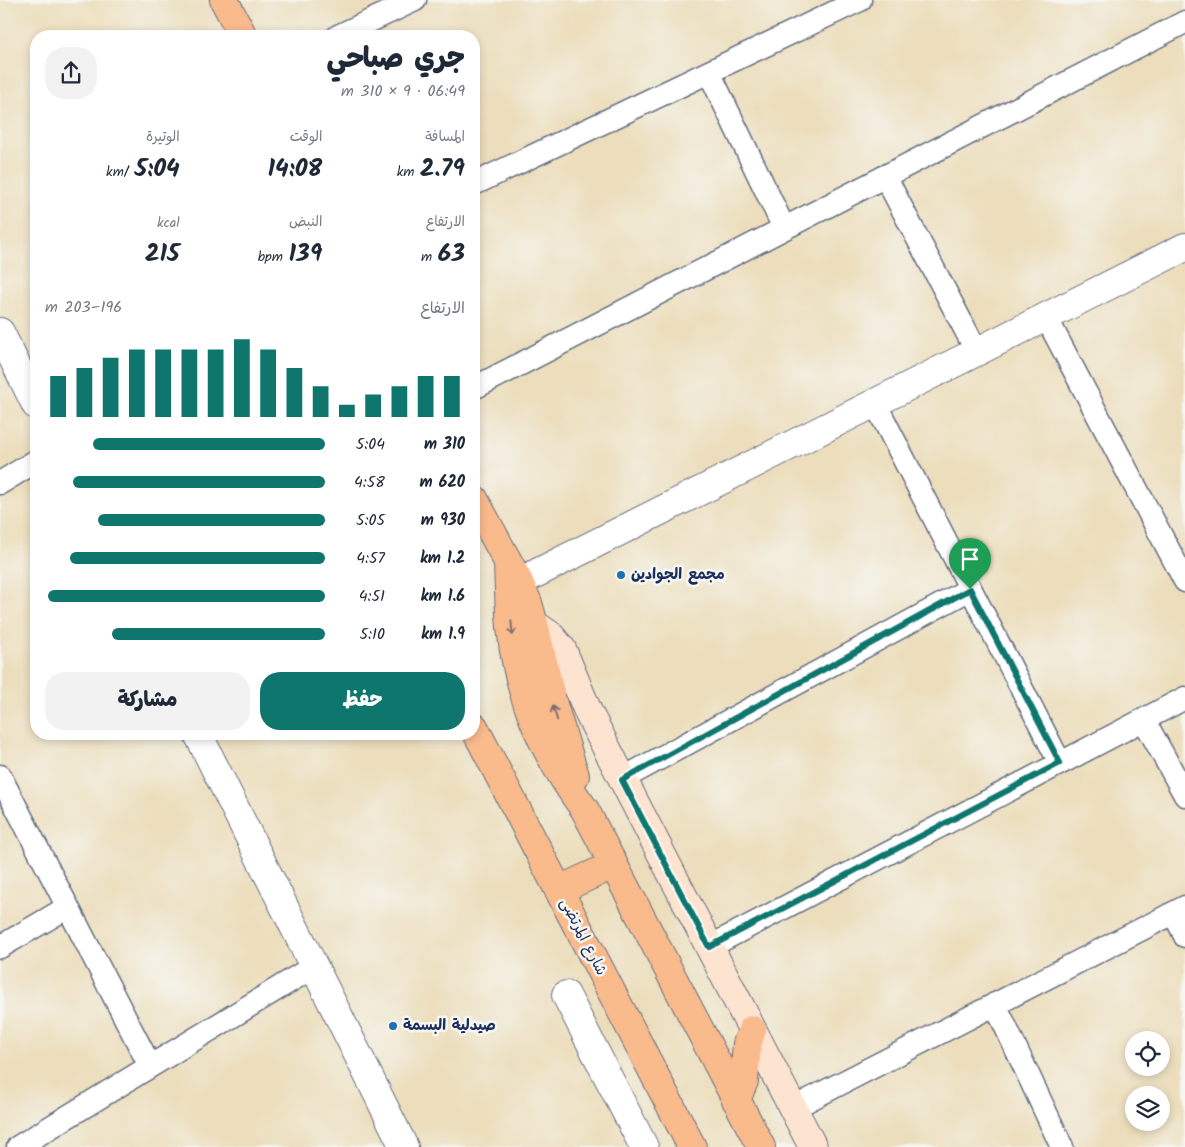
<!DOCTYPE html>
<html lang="ar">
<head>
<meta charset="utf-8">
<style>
  body { margin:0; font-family:Kalam,"Playpen Sans Arabic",sans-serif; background:#f2f2f3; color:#1f2937; direction:rtl; height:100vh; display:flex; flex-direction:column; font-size:19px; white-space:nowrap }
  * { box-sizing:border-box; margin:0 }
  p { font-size:16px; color:#747a83 }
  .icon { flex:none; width:28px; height:28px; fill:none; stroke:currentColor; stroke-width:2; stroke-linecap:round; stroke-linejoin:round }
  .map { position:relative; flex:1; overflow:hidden; direction:ltr }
  .details { position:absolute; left:30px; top:30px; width:450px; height:710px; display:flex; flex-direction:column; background:#fff; border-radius:20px; box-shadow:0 2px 8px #0003; direction:rtl }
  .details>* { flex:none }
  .tools { position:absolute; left:1125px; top:1031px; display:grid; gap:10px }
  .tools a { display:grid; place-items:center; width:45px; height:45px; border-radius:50%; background:#fff; box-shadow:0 2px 8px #0003; font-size:25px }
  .pin { position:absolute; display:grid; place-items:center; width:42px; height:42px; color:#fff; margin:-51px -21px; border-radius:50% 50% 50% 0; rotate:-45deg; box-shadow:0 0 5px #0007 }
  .pin .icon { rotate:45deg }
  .round { display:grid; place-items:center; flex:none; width:52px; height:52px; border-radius:20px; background:#f2f2f3 }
  .headline { display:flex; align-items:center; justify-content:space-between; height:85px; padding:0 15px }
  h1 { font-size:28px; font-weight:800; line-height:38px }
  .metrics { display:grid; grid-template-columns:repeat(3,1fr); gap:8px; height:85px; padding:5px 15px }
  .metrics div { display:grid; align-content:center }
  .metrics b { font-size:25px; font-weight:800 }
  .metrics small { font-size:14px; font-weight:400 }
  .metrics p { font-size:14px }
  .chart { height:140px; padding:10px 15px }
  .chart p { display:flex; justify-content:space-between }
  .chart svg { width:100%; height:90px; margin-top:5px; stroke:#0f766e; stroke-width:6 }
  .primary-button { display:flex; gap:10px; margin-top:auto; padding:10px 15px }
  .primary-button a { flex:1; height:58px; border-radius:20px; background:#0f766e; color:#fff; font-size:20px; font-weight:800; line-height:58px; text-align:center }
  .primary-button a+a { background:#f2f2f3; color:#1f2937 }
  ul { padding:0 15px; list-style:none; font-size:16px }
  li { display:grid; grid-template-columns:80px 60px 1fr; align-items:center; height:38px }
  li i { height:12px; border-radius:6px; background:#0f766e }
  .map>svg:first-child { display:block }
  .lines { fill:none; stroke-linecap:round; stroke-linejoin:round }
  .minor-casing { stroke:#646c7f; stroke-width:25 }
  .tertiary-casing { stroke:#646c7f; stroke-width:30 }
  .secondary-casing { stroke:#646c7f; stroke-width:30 }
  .primary-casing { stroke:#646c7f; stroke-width:30 }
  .minor { stroke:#fff; stroke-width:22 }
  .tertiary { stroke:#fff; stroke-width:28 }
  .secondary { stroke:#fde4d1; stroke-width:28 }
  .primary { stroke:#fabb8c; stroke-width:28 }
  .oneway { stroke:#7f6e73 }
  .route-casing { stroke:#fff; stroke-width:10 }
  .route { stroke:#0f766e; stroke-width:6 }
  .poi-dot { fill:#1f6fb2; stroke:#f6f6f2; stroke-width:2 }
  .labels { text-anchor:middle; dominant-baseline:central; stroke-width:5; stroke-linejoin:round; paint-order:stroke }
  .poi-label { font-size:15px; font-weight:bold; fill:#1b2f5e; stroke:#f6f6f2; text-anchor:start }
  .street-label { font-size:15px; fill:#1b2f5e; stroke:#f6f6f2 }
</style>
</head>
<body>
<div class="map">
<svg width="1185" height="1147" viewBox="0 0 1185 1147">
  <rect width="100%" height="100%" fill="#f6f6f2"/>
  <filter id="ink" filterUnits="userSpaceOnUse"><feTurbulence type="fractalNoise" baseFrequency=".02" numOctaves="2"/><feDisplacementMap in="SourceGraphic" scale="10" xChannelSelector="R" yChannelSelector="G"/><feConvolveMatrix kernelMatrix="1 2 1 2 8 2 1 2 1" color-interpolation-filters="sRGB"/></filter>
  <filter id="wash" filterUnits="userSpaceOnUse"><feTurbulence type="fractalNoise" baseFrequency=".0096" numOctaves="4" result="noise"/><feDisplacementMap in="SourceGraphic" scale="20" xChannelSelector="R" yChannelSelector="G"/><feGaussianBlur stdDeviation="1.12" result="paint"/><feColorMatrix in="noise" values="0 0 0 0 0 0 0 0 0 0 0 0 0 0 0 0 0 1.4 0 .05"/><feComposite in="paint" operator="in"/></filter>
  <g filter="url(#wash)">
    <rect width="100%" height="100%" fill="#ecdebc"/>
  </g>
  <g filter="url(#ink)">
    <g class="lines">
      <g class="minor-casing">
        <path id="minor" d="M338,36L415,0
          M709,72L784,228
          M885,176L977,352
          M474,184L860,0
          M1046,317L1185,581
          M474,388L1185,22
          M875,403L1060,763
          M0,483L36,461
          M1144,720L1185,795
          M0,776L150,1066
          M622,779L970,589
          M1174,913L1185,936
          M0,947L68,907
          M709,947L1185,698
          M995,1004L1062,1147
          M793,1108L1185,907
          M18,1147L313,967"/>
      </g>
      <g class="tertiary-casing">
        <path id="tertiary" d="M0,332L36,405
          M519,582L1185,247
          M198,734L404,1147
          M566,995L644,1147"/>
      </g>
      <g class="secondary-casing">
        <path id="secondary" d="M534,624L550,635L562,649L589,714L813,1147"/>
      </g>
      <g class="primary-casing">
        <path id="primary" d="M224,0L243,36
          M474,499L519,582L528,603L534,624L552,701L575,776
          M508,562C509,584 509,606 511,627C517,695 545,756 585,810L761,1147
          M474,727L692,1147
          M559,890L613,865
          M736,1100L744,1081L747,1044L752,1030"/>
      </g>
      <use href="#minor" class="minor"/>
      <use href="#tertiary" class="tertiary"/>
      <use href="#secondary" class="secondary"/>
      <use href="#primary" class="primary"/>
    </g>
    <defs><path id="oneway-shaft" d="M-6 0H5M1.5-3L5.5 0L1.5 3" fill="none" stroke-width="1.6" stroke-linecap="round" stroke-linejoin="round" transform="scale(1.25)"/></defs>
    <g class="oneway">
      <use href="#oneway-shaft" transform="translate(512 628) rotate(84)"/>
      <use href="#oneway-shaft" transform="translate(555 713) rotate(-107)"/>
    </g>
  </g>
  <g class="lines" filter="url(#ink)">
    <g class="route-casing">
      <path id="route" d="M970,589L1060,763L709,947L622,780Z"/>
    </g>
    <use href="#route" class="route"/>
  </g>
  <g class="poi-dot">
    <circle cx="621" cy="575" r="5"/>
    <circle cx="393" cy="1026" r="5"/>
  </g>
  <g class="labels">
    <g class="poi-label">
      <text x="631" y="575">مجمع الجوادين</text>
      <text x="403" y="1026">صيدلية البسمة</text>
    </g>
    <g class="street-label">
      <text transform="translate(583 937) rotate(63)">شارع المرتضى</text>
    </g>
  </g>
</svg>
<div class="tools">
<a><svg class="icon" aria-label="locate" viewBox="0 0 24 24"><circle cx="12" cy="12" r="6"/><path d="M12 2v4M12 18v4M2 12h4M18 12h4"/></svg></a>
<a><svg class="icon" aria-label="layers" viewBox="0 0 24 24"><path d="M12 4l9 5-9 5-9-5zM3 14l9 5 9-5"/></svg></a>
</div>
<div class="pin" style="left:970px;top:589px;background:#1e9e55"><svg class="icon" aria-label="arrive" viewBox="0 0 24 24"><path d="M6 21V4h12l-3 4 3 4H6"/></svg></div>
<section class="details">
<div class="headline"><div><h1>جري صباحي</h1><p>06:49 · 9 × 310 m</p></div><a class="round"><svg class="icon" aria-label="share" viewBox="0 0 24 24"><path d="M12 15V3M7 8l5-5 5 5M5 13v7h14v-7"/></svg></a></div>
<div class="metrics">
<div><p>المسافة</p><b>2.79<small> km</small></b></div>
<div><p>الوقت</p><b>14:08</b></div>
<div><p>الوتيرة</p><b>5:04<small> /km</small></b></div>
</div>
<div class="metrics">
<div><p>الارتفاع</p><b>63<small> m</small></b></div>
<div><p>النبض</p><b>139<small> bpm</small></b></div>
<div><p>kcal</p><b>215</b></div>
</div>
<div class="chart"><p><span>الارتفاع</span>196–203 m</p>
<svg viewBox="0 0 160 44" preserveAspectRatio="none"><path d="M5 44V24M15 44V20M25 44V15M35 44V11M45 44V11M55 44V11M65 44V11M75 44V6M85 44V11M95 44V20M105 44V29M115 44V38M125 44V33M135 44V29M145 44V24M155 44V24"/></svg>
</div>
<ul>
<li><b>310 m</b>5:04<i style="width:83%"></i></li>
<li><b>620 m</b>4:58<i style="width:90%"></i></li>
<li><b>930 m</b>5:05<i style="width:81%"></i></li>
<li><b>1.2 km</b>4:57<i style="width:91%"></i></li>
<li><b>1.6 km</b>4:51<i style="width:99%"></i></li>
<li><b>1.9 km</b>5:10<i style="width:76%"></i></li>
</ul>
<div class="primary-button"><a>حفظ</a><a>مشاركة</a></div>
</section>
</div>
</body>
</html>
